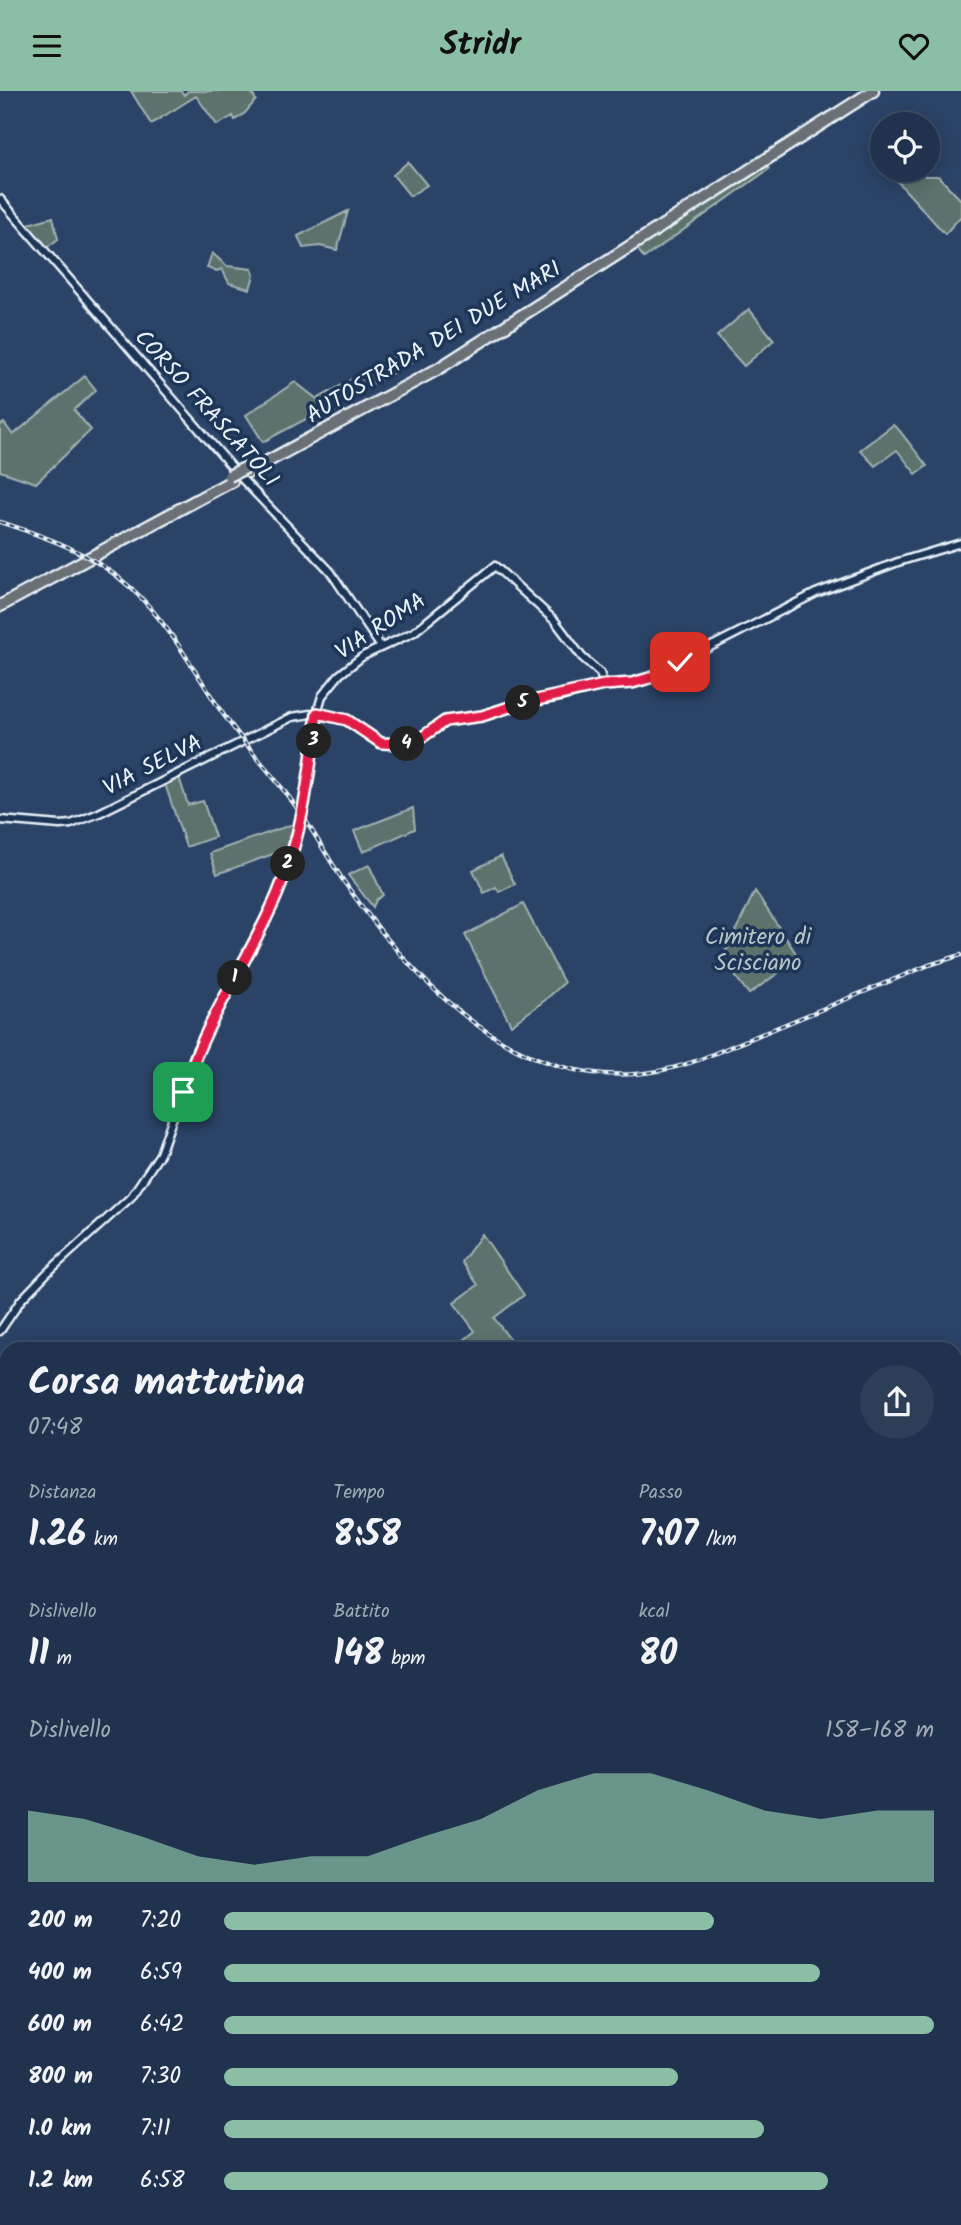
<!DOCTYPE html>
<html lang="it">
<head>
<meta charset="utf-8">
<style>
  body { margin:0; font-family:Kalam,sans-serif; background:#2d3e57; color:#f1f3f6; height:100vh; display:flex; flex-direction:column; font-size:26px; white-space:nowrap }
  * { box-sizing:border-box; margin:0 }
  p { font-size:23px; color:#a2aab6 }
  .icon { flex:none; width:38px; height:38px; fill:none; stroke:currentColor; stroke-width:2; stroke-linecap:round; stroke-linejoin:round }
  .map { position:relative; flex:1; overflow:hidden }
  .panel { position:absolute; left:0px; top:1251px; width:962px; height:884px; display:flex; flex-direction:column; background:#20324d; border-radius:21px 21px 0 0; box-shadow:0 4px 18px #0003,0 0 0 2px #3d4d65 }
  .panel>* { flex:none }
  .tools { position:absolute; left:870px; top:21px; display:grid; gap:14px }
  .tools a { display:grid; place-items:center; width:70px; height:70px; border-radius:50%; background:#20324d; box-shadow:0 4px 18px #0003,0 0 0 2px #3d4d65; font-size:35px }
  .pin { position:absolute; display:grid; place-items:center; width:60px; height:60px; color:#fff; margin:-30px; border-radius:14px; box-shadow:0 4px 10px #0006 }
  .km { position:absolute; width:35px; height:35px; margin:-18px; border-radius:50%; background:#222; color:#fff; font-size:19px; line-height:35px; text-align:center }
  .round { display:grid; place-items:center; flex:none; width:74px; height:74px; border-radius:37px; background:#2d3e57 }
  .head { display:flex; align-items:center; justify-content:space-between; height:119px; padding:0 28px }
  h1 { font-size:38px; font-weight:700; line-height:52px }
  .stats { display:grid; grid-template-columns:repeat(3,1fr); gap:10px; height:119px; padding:7px 28px }
  .stats div { display:grid; align-content:center }
  .stats b { font-size:35px; font-weight:700 }
  .stats small { font-size:19px; font-weight:400 }
  .stats p { font-size:19px }
  .chart { height:196px; padding:14px 28px }
  .chart p { display:flex; justify-content:space-between }
  .chart svg { width:100%; height:126px; margin-top:7px; fill:#8abfa5; opacity:.7 }
  ul { padding:0 28px; list-style:none; font-size:23px }
  li { display:grid; grid-template-columns:112px 84px 1fr; align-items:center; height:52px }
  li i { height:18px; border-radius:9px; background:#8abfa5 }
  header { display:flex; justify-content:space-between; align-items:center; height:91px; padding:0 28px; background:#8abfa5; color:#111; font-size:32px; font-weight:700 }
  .map>svg:first-child { display:block }
  .green { fill:#5d726d; stroke:#a2b2b2; stroke-width:2 }
  .lines { fill:none; stroke-linecap:round; stroke-linejoin:round }
  .stream { stroke:#8ca5bb; stroke-width:2 }
  .minor-casing { stroke:#e8f1f8; stroke-width:11 }
  .highway-casing { stroke:#e8f1f8; stroke-width:15 }
  .minor { stroke:#1d3557; stroke-width:6 }
  .highway { stroke:#6a7074; stroke-width:10 }
  .rail-casing { stroke:#e8f1f8; stroke-width:4.5 }
  .rail { stroke:#1d3557; stroke-width:2; stroke-dasharray:5; stroke-linecap:butt }
  .highway-bridge-casing { stroke:#e8f1f8; stroke-width:15; stroke-linecap:butt }
  .highway-bridge { stroke:#6a7074; stroke-width:10 }
  .route-casing { stroke:#fff; stroke-width:14 }
  .route { stroke:#e11d48; stroke-width:9 }
  .labels { text-anchor:middle; dominant-baseline:central; stroke-width:7; stroke-linejoin:round; paint-order:stroke }
  .street-label { font-size:23px; fill:#e8f1f8; stroke:#1d3557 }
  .park-label { font-size:23px; fill:#b7c5c7; stroke:#1d3557 }
</style>
</head>
<body>
<header><svg class="icon" aria-label="menu" viewBox="0 0 24 24"><path d="M4 6h16M4 12h16M4 18h16"/></svg>Stridr<svg class="icon" aria-label="heart" viewBox="0 0 24 24"><path d="M12 20l-8-8c-3-5 5-10 8-4 3-6 11-1 8 4z"/></svg></header>
<div class="map">
<svg width="961" height="2134" viewBox="0 0 961 2134">
  <rect width="100%" height="100%" fill="#2b4367"/>
  <filter id="ink" filterUnits="userSpaceOnUse"><feTurbulence type="fractalNoise" baseFrequency=".0143" numOctaves="2"/><feDisplacementMap in="SourceGraphic" scale="14" xChannelSelector="R" yChannelSelector="G"/><feConvolveMatrix kernelMatrix="1 2 1 2 8 2 1 2 1" color-interpolation-filters="sRGB"/></filter>
  <g filter="url(#ink)">
    <path class="green" d="M131,0H181L184,4L188,0H250L256,9L245,22L235,29L233,25L217,34L196,5L151,33Z
      M408,71L427,94L410,105L393,84Z
      M766,74L769,78L644,167L636,156Z
      M913,79H920L925,85H938L961,109V125L945,143L898,91Z
      M348,120L337,159L320,155L303,157L298,145Z
      M53,126L58,148L46,157L29,139L28,133Z
      M212,162L227,175L252,178L254,184L250,198L229,192L222,178L217,180L207,177Z
      M749,218L774,249L744,275L717,245Z
      M401,260L411,272L263,351L246,324L295,291L317,308Z
      M85,285L96,299L74,319L91,339L36,392L0,380V334L4,332L13,344Z
      M893,334L899,339L927,375L916,383L897,359L875,375L860,359Z
      M179,686L188,714L203,710L215,746L186,756L165,693Z
      M413,717L415,738L363,761L354,740Z
      M296,732L290,757L217,783L210,762Z
      M501,765L515,793L499,801L496,796L484,802L473,779Z
      M369,774L383,804L376,809L373,816L348,784Z
      M755,800L799,867L749,903L722,868Z
      M523,813L564,892L544,910L511,934L465,844Z
      M482,1143L524,1204L494,1227L517,1258H453L475,1240L454,1212L478,1194L462,1171Z"/>
    <g class="lines">
      <path class="stream" d="M956,1324L961,1320
        M956,1819L961,1826
        M956,2065L961,2051
        M0,2086L7,2081
        M907,2134L911,2128"/>
      <g class="minor-casing">
        <path id="minor" d="M0,108L244,390L330,480L381,556
          M0,729L60,734L71,733L99,722L292,626L317,622L347,629L381,652L408,653L418,649L445,630L482,625L519,613L560,606L604,594L625,593L645,589L816,502L898,471L961,452
          M0,1240L21,1209L47,1182L131,1106L160,1063L196,960L246,868L277,804L285,782L305,713L317,622L322,605L339,584L363,565L414,541L495,475L555,530L582,566L600,582L604,594"/>
      </g>
      <g class="highway-casing">
        <path id="highway" d="M248,381L438,278L873,0
          M0,515L232,390"/>
      </g>
      <use href="#minor" class="minor"/>
      <use href="#highway" class="highway"/>
      <g class="rail-casing">
        <path id="rail" d="M0,431C47,446 93,462 131,497C168,531 193,578 221,620C245,655 275,685 299,720C316,744 330,771 347,795C429,912 547,1026 701,968L929,874L961,864"/>
      </g>
      <use href="#rail" class="rail"/>
      <g class="highway-bridge-casing">
        <path id="highway-bridge" d="M229,385L247,376"/>
      </g>
      <use href="#highway-bridge" class="highway-bridge"/>
    </g>
  </g>
  <g class="lines" filter="url(#ink)">
    <g class="route-casing">
      <path id="route" d="M183,1001C204,931 248,871 277,804C303,743 309,686 317,622L347,629L381,652L408,653L418,649L445,630L482,625L519,613L604,594L632,592L653,586L680,571"/>
    </g>
    <use href="#route" class="route"/>
  </g>
  <g class="labels">
    <g class="street-label">
      <text transform="translate(434 252) rotate(-31)">AUTOSTRADA DEI DUE MARI</text>
      <text transform="translate(206 318) rotate(48)">CORSO FRASCATOLI</text>
      <text transform="translate(381 536) rotate(-33)">VIA ROMA</text>
      <text transform="translate(153 675) rotate(-27)">VIA SELVA</text>
    </g>
    <g class="park-label">
      <text x="758" y="847">Cimitero di<tspan x="758" dy="26">Scisciano</tspan></text>
    </g>
  </g>
</svg>
<div class="tools">
<a><svg class="icon" aria-label="locate" viewBox="0 0 24 24"><circle cx="12" cy="12" r="6"/><path d="M12 2v4M12 18v4M2 12h4M18 12h4"/></svg></a>
</div>
<div class="pin" style="left:183px;top:1001px;background:#1e9e55"><svg class="icon" aria-label="arrive" viewBox="0 0 24 24"><path d="M6 21V4h12l-3 4 3 4H6"/></svg></div>
<div class="pin" style="left:680px;top:571px;background:#d93025"><svg class="icon" aria-label="check" viewBox="0 0 24 24"><path d="M5 12l5 5 9-10"/></svg></div>
<b class="km" style="left:235px;top:887px">1</b>
<b class="km" style="left:288px;top:773px">2</b>
<b class="km" style="left:314px;top:650px">3</b>
<b class="km" style="left:407px;top:653px">4</b>
<b class="km" style="left:523px;top:612px">5</b>
<section class="panel">
<div class="head"><div><h1>Corsa mattutina</h1><p>07:48</p></div><a class="round"><svg class="icon" aria-label="share" viewBox="0 0 24 24"><path d="M12 15V3M7 8l5-5 5 5M5 13v7h14v-7"/></svg></a></div>
<div class="stats">
<div><p>Distanza</p><b>1.26<small> km</small></b></div>
<div><p>Tempo</p><b>8:58</b></div>
<div><p>Passo</p><b>7:07<small> /km</small></b></div>
</div>
<div class="stats">
<div><p>Dislivello</p><b>11<small> m</small></b></div>
<div><p>Battito</p><b>148<small> bpm</small></b></div>
<div><p>kcal</p><b>80</b></div>
</div>
<div class="chart"><p><span>Dislivello</span>158–168 m</p>
<svg viewBox="0 0 160 44" preserveAspectRatio="none"><path d="M0 44V19L10 22L20 28L30 35L40 38L50 35L60 35L70 28L80 22L90 12L100 6L110 6L120 12L130 19L140 22L150 19L160 19V44z"/></svg>
</div>
<ul>
<li><b>200 m</b>7:20<i style="width:69%"></i></li>
<li><b>400 m</b>6:59<i style="width:84%"></i></li>
<li><b>600 m</b>6:42<i style="width:100%"></i></li>
<li><b>800 m</b>7:30<i style="width:64%"></i></li>
<li><b>1.0 km</b>7:11<i style="width:76%"></i></li>
<li><b>1.2 km</b>6:58<i style="width:85%"></i></li>
</ul>
</section>
</div>
</body>
</html>
